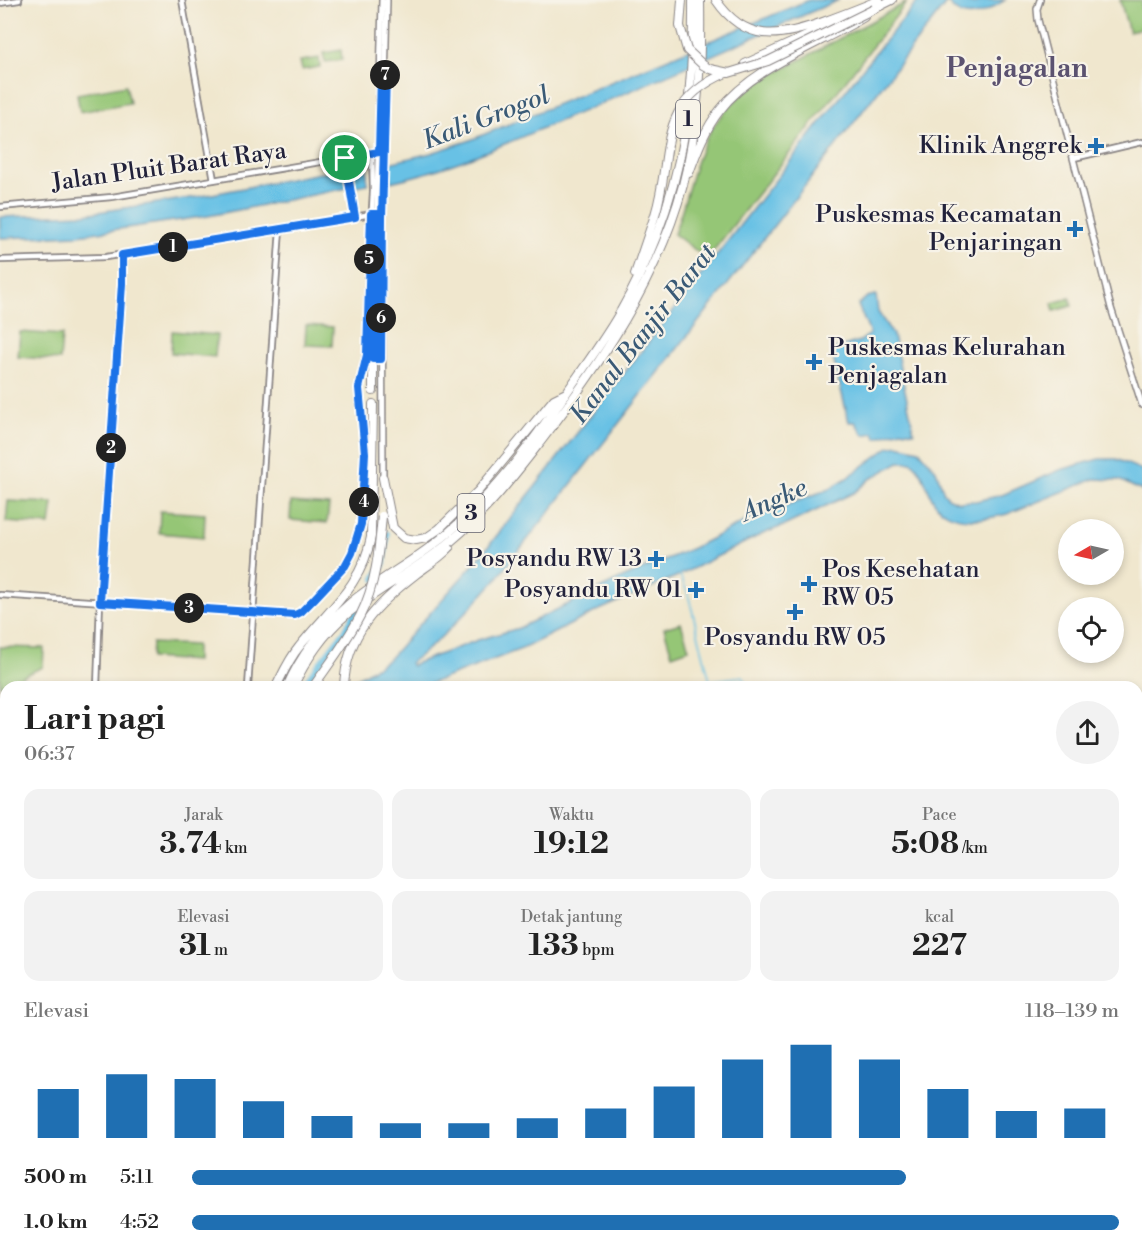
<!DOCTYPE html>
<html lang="id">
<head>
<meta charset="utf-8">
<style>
  body { margin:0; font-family:"Libre Bodoni",serif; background:#f2f2f2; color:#222; height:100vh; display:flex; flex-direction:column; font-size:22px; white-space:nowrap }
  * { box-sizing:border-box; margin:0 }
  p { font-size:20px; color:#767676 }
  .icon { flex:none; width:33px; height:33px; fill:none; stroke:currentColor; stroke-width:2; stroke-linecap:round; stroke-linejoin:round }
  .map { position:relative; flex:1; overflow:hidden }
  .sheet { position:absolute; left:0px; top:681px; width:1143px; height:576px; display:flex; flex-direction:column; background:#fff; border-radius:18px 18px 0 0; box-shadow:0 3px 9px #0003 }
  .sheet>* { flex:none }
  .needle { width:39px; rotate:261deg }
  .tools { position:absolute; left:1058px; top:519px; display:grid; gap:12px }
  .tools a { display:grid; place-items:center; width:66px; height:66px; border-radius:50%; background:#fff; box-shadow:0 3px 9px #0003; font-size:30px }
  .pin { position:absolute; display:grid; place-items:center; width:51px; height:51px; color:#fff; margin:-26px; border:3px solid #fff; border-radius:50%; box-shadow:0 2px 6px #0007 }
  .km { position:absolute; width:30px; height:30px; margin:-15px; border-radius:50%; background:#222; color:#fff; font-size:16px; line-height:30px; text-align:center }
  .round { display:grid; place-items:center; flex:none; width:63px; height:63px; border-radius:32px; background:#f2f2f2 }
  .summary { display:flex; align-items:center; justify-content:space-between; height:102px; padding:0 24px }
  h1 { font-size:33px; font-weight:700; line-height:45px }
  .figures { display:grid; grid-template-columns:repeat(3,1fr); gap:9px; height:102px; padding:6px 24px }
  .figures div { display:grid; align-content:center; border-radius:15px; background:#f2f2f2; text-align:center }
  .figures b { font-size:30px; font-weight:700 }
  .figures small { font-size:16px; font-weight:400 }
  .figures p { font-size:16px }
  .chart { height:168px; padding:12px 24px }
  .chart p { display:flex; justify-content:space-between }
  .chart svg { width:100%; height:108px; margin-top:6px; stroke:#1f6fb2; stroke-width:6 }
  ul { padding:0 24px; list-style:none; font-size:20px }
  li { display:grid; grid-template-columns:96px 72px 1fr; align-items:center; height:45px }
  li i { height:15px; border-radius:8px; background:#1f6fb2 }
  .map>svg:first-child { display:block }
  .green { fill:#95c676; stroke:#5c7458; stroke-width:1.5 }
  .water { fill:#67c1e5; stroke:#447290; stroke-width:1.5 }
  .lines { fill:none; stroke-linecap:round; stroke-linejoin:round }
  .stream { stroke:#67c1e5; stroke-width:1.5 }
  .river { stroke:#67c1e5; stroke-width:6 }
  .tertiary-casing { stroke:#898484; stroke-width:8 }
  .secondary-casing { stroke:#898484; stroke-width:8 }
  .motorway-casing { stroke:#898484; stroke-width:10 }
  .tertiary { stroke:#fff; stroke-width:4.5 }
  .secondary { stroke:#fff; stroke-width:5 }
  .motorway { stroke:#fff; stroke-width:8 }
  .motorway-bridge-casing { stroke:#898484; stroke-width:10; stroke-linecap:butt }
  .motorway-bridge { stroke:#fff; stroke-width:8 }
  .route-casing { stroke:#fff; stroke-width:12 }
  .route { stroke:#1a73e8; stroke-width:8 }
  .poi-dot { fill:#1f6fb2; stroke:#f7f3e8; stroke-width:2 }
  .labels { text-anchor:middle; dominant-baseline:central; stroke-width:4.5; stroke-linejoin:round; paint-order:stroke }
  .shield { fill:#f7f3e8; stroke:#62616f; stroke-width:1.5 }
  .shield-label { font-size:22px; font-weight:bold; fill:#22223b }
  .poi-label { font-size:24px; fill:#22223b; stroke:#f7f3e8; text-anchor:end }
  .street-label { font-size:24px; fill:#22223b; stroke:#f7f3e8 }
  .water-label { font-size:26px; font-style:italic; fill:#3a5a76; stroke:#f7f3e8 }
  .quarter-label { font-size:27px; font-weight:bold; fill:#5b5270; stroke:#f7f3e8 }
</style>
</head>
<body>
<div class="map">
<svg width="1142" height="1257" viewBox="0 0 1142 1257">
  <rect width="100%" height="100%" fill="#f7f3e8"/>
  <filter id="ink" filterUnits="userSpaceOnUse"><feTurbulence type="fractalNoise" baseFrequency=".0167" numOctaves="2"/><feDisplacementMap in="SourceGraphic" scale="12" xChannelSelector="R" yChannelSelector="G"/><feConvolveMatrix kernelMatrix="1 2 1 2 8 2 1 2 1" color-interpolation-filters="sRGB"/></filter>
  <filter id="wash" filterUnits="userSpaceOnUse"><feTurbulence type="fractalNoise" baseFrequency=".008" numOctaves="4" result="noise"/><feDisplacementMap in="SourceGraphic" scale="24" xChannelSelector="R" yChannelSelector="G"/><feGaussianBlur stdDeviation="1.35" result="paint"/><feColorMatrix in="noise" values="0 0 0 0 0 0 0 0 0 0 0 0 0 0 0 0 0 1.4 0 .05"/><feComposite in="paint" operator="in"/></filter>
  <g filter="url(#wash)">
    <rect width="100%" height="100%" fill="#f0e7ce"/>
    <path class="green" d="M1120,0H1142V29L1129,32Z
      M907,2L707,259L674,234C698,168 694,126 759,82Z
      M341,50L342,60L325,62L323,53Z
      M319,58L320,67L302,70L300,61Z
      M126,85L130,103L80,112L77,94Z
      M1070,298L1072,306L1054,311L1052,303Z
      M306,325L333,327L332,346L305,345Z
      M172,331L217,335L215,357L171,353Z
      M20,332L62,335L60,360L18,357Z
      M8,501L53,503L50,525L6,522Z
      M291,502L329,505L327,523L290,520Z
      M160,511L205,514L204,537L159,533Z
      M681,623L689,649L672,655L664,628Z
      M152,643L196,645V661L151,658Z
      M0,647L44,648L43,667L0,686Z
      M1137,730H1142V842H1137Z
      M6,824V1241L0,1242V832Z
      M739,1251H827V1257H738Z"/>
    <path class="water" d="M809,0H839C745,40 652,83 557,122C502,145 448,170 390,182L389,163L431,153L468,141Z
      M919,0H960L973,4L983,0H1005C992,8 973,22 958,12C954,10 950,5 947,2L780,218L495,581C468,610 442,640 410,663L412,666L414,664L478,640L519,628L622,578L693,548L748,520L829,489L847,478L889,447L898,445L919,450L936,470L944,493L949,498L959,502L976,501L1002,495L1060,470L1099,459H1116L1142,470V491L1119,480L1094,479L1007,514C980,521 944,525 931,496C925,483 923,472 912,462H899L870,479L855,492L788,524L760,535L680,575L597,611L524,648L421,687H323L329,680L343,676L348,684L389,659L480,557L875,53Z
      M367,164V184L208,216L78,235L0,238V217L85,214L197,197Z
      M876,295L878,312L893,335L914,432L901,430L876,438L874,433L864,435L855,422H849L831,350L860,341L870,334L858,305L867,297Z
      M6,775V824L0,832V781Z
      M444,1251H475L477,1257H446Z"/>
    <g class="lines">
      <path class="stream" d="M679,573L688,594L710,681L743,676L747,687
        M681,687L709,681
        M736,1257V1251"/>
      <path class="river" d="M375,579L384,562L387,534
        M304,687L309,677L345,631L359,606
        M250,1251L252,1257
        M127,1257L150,1251"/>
    </g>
  </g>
  <g filter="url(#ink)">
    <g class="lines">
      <g class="tertiary-casing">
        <path id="tertiary" d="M182,0L214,180
          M0,3L19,0
          M345,158L355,217
          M1074,158L1142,142
          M0,207L112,197L374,153
          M0,260L106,257L372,214
          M0,595L295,615L301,612L345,566L352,553L361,523L365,453L359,388L367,349L368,280L373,191L372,153
          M97,687L100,602L122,284V255
          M248,687L280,229
          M0,723L6,720
          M0,799L6,803
          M0,806L6,810
          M0,1250L6,1249
          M48,1251L49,1257
          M485,1251L487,1257
          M491,1251L492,1257
          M33,1257L42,1255"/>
      </g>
      <g class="secondary-casing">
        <path id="secondary" d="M1040,0L1037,9L1038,20L1111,308L1142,405
          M377,359H373L382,0
          M383,478L382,218L387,0"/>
      </g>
      <g class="motorway-casing">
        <path id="motorway" d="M716,0C745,43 779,38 823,22C842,15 861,8 879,0
          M874,9L892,0
          M745,64L842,20
          M689,173C697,151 705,129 720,110C753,67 818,45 864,17
          M635,274L655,215
          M373,391V359
          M383,478L393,528L404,538L416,540L426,538L439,529L479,490L554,399L566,393
          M276,687C283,673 289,659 299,647C328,610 362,586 371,537L373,404
          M287,687C301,655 323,627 349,604C380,578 417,560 448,533C495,493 532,443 567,392C586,364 606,338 622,309C679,207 694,115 693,0
          M293,687C305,661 324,633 347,614C379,588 418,569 450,542C486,512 513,477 541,441C600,365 658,279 683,185C699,125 701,61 700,0
          M344,687C346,634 377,604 416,574C427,566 440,558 449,548
          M377,1251L379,1257
          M384,1251L386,1257
          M390,1251L392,1257
          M397,1251L398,1257"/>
      </g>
      <use href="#tertiary" class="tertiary"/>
      <use href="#secondary" class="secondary"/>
      <use href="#motorway" class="motorway"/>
      <g class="motorway-bridge-casing">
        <path id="motorway-bridge" d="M682,0L680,26L687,50L703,65L710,69L729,73L768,61L874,9
          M655,215C674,154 654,104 726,73
          M313,687C329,664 347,641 360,616C376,585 379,550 382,516"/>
      </g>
      <use href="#motorway-bridge" class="motorway-bridge"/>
    </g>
  </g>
  <g class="lines" filter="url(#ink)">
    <g class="route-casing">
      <path id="route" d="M381,75H386L382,218L381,359H373L377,214H371L367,355L359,388L365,453L361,524L352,553L345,566L314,599L301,612L295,615L100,602L122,284V255L355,217L345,158L379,152Z"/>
    </g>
    <use href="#route" class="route"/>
  </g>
  <g class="poi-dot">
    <path d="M1093 137h6v6h6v6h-6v6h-6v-6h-6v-6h6z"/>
    <path d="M1072 220h6v6h6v6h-6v6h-6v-6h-6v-6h6z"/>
    <path d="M811 353h6v6h6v6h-6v6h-6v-6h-6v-6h6z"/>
    <path d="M653 550h6v6h6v6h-6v6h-6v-6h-6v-6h6z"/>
    <path d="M806 575h6v6h6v6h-6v6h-6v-6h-6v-6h6z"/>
    <path d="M693 581h6v6h6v6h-6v6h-6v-6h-6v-6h6z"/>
    <path d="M792 603h6v6h6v6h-6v6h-6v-6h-6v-6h6z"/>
  </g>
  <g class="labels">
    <g class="shield">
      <rect x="676" y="100" width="24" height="38" rx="4.5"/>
      <rect x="457.5" y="494" width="27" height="38" rx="4.5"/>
    </g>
    <g class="shield-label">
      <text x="688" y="119">1</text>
      <text x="471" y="513">3</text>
    </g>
    <g class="poi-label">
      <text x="1082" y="146">Klinik Anggrek</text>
      <text x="1062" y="215">Puskesmas Kecamatan<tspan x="1062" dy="28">Penjaringan</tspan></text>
      <text x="828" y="348" text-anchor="start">Puskesmas Kelurahan<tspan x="828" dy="28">Penjagalan</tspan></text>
      <text x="642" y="559">Posyandu RW 13</text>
      <text x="822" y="570" text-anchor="start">Pos Kesehatan<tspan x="822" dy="28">RW 05</tspan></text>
      <text x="682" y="590">Posyandu RW 01</text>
      <text x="795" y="638" text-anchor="middle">Posyandu RW 05</text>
    </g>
    <g class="street-label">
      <text transform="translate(169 167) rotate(-8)">Jalan Pluit Barat Raya</text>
    </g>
    <g class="water-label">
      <text transform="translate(486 118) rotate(-21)">Kali Grogol</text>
      <text transform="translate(643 334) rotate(-52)">Kanal Banjir Barat</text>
      <text transform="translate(774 500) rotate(-24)">Angke</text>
    </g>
    <g class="quarter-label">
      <text x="1017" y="69">Penjagalan</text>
    </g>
  </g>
</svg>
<div class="tools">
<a><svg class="needle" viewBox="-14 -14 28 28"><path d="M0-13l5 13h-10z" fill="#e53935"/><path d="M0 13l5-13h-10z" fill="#767676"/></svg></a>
<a><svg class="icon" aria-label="locate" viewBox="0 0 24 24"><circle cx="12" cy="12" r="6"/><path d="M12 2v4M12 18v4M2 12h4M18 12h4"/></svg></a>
</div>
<div class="pin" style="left:345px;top:158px;background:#1e9e55"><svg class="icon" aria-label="arrive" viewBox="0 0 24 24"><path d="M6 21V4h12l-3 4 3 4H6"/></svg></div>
<b class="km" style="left:173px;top:247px">1</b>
<b class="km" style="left:111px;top:448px">2</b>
<b class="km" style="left:189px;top:608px">3</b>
<b class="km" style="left:364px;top:502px">4</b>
<b class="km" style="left:369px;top:259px">5</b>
<b class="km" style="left:381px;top:318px">6</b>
<b class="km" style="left:385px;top:75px">7</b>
<section class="sheet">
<div class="summary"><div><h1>Lari pagi</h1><p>06:37</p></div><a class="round"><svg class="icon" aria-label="share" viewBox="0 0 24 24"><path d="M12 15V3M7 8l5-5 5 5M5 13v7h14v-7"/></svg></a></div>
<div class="figures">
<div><p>Jarak</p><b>3.74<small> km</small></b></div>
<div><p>Waktu</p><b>19:12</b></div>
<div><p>Pace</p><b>5:08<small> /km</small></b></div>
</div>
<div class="figures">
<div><p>Elevasi</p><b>31<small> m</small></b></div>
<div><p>Detak jantung</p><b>133<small> bpm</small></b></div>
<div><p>kcal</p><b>227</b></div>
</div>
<div class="chart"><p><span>Elevasi</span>118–139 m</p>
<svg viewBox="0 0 160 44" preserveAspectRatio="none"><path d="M5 44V24M15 44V18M25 44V20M35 44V29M45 44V35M55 44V38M65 44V38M75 44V36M85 44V32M95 44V23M105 44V12M115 44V6M125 44V12M135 44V24M145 44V33M155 44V32"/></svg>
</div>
<ul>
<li><b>500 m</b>5:11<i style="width:77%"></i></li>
<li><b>1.0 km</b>4:52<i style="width:100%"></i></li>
</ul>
</section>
</div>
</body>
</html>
